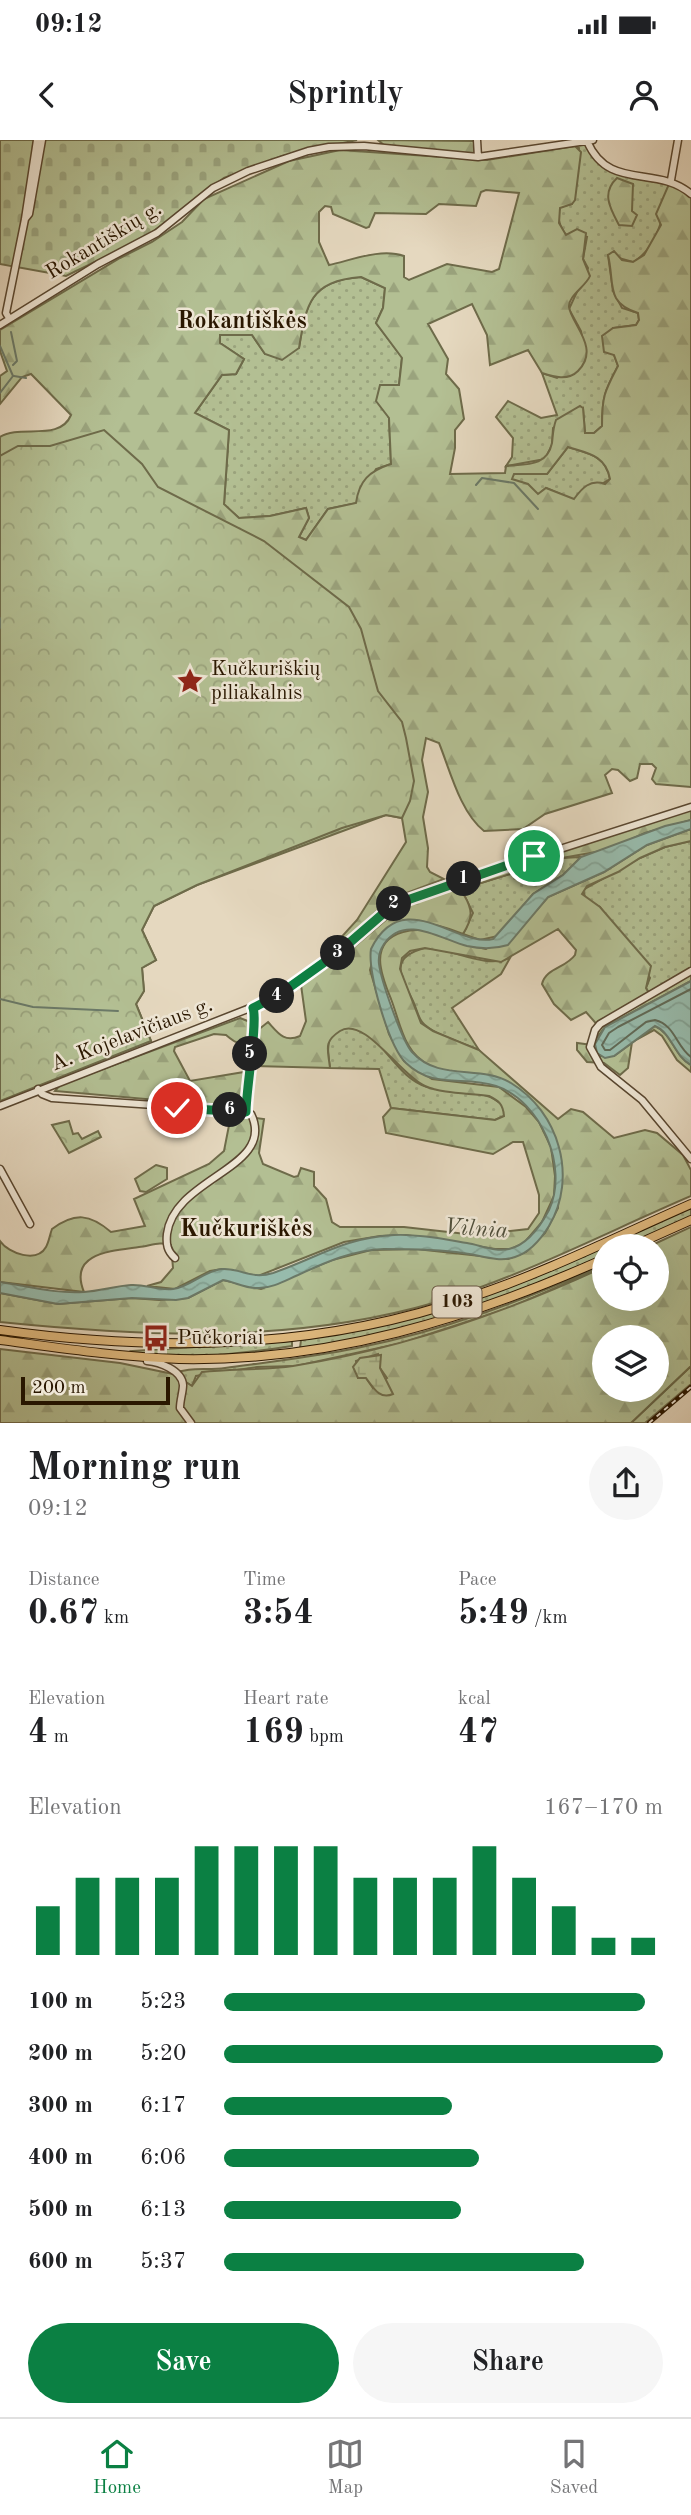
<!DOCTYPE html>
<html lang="en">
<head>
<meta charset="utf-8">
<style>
  body { margin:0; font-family:"Old Standard TT",serif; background:#f6f6f6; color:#202124; height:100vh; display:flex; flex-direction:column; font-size:26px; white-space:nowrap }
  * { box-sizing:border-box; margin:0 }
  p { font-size:23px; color:#757577 }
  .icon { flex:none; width:38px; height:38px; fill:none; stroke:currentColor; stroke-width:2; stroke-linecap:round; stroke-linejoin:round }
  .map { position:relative; height:1283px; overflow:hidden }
  .panel { display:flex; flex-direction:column; background:#fff; flex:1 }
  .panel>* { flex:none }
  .buttons { position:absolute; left:592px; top:1094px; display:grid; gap:14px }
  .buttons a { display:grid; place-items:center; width:77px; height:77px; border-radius:50%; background:#fff; box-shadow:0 7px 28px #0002; font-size:35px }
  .scale { position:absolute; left:21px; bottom:18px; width:149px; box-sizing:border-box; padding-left:7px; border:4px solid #2a1700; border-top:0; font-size:19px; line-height:24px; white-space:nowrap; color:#2a1700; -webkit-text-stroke:5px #eee6d5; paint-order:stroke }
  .pin { position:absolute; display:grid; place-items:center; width:60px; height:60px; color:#fff; margin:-30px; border:4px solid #fff; border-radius:50%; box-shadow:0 2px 7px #0007 }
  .km { position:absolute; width:35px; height:35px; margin:-18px; border-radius:50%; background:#222; color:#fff; font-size:19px; line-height:35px; text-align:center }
  .round { display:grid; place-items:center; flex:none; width:74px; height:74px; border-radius:37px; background:#f6f6f6 }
  .head { display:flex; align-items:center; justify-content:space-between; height:119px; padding:0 28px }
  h1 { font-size:38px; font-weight:600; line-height:52px }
  .figures { display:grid; grid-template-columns:repeat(3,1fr); gap:10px; height:119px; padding:7px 28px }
  .figures div { display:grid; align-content:center }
  .figures b { font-size:35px; font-weight:600 }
  .figures small { font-size:19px; font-weight:400 }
  .figures p { font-size:19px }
  .chart { height:196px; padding:14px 28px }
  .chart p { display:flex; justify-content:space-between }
  .chart svg { width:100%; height:126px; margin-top:7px; stroke:#0b8043; stroke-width:6 }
  .cta { display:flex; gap:14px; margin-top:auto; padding:14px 28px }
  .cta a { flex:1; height:80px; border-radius:42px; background:#0b8043; color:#fff; font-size:28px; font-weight:600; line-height:80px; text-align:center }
  .cta a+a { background:#f6f6f6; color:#202124 }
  ul { padding:0 28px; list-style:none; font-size:23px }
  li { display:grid; grid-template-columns:112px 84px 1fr; align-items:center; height:52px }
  li i { height:18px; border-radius:9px; background:#0b8043 }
  .status { display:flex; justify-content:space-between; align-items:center; height:49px; padding:0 35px; background:#fff; direction:ltr }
  .status svg { height:19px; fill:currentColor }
  header { display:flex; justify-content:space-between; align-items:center; height:91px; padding:0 28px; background:#fff; font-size:32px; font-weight:600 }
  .menu { display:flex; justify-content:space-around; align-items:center; height:98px; border-top:2px solid #e0e0e0; background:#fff; font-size:19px; color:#757577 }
  .menu a { display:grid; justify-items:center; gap:4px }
  .menu .selected { color:#0b8043 }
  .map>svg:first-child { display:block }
  .grass { fill:url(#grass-dots); stroke:#6e6b4a; stroke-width:2 }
  .forest { fill:url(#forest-firs); stroke:#6e6b4a; stroke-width:2; fill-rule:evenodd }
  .wetland { fill:url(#wetland-marsh); stroke:#6e6b4a; stroke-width:2 }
  .cemetery { fill:url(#cemetery-stones); stroke:#6e6b4a; stroke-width:2 }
  .park { fill:url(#park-crowns); stroke:#6e6b4a; stroke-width:2 }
  .pitch { fill:#b3bf93; stroke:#6e6b4a; stroke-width:2 }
  .water { fill:url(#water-waves); stroke:#6b7967; stroke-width:2 }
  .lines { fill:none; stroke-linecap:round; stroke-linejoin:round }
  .shore { stroke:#606956; stroke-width:2 }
  .stream { stroke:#6b7967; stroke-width:2 }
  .minor-casing { stroke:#594730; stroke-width:9 }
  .major-casing { stroke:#2a1700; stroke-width:10 }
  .minor { stroke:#eee6d5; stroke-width:6 }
  .major { stroke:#e2bc80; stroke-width:8 }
  .rail-casing { stroke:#2a1700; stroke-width:4.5 }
  .rail { stroke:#eee6d5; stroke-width:2; stroke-dasharray:5; stroke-linecap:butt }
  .route-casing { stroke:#fff; stroke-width:14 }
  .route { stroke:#0b8043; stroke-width:9 }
  .labels { text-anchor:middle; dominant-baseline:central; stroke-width:5; stroke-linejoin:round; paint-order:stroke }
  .shield { fill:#eee6d5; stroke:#655540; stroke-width:2 }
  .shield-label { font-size:19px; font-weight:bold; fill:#2a1700 }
  .street-label { font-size:21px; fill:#2a1700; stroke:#eee6d5 }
  .poi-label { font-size:21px; fill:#2a1700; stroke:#eee6d5; text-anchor:start }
  .water-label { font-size:23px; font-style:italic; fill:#50503c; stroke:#eee6d5 }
  .quarter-label { font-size:24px; font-weight:bold; fill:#2a1700; stroke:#eee6d5 }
</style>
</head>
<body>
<div class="status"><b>09:12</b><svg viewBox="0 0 49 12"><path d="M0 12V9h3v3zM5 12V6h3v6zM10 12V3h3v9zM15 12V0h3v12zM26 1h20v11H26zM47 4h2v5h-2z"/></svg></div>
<header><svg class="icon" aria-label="back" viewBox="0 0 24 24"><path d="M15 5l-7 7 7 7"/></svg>Sprintly<svg class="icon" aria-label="person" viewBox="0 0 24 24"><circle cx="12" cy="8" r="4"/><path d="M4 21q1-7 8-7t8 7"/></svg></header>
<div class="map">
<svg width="691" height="1283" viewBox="0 0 691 1283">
  <defs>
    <pattern id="grass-dots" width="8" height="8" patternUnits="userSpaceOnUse" patternTransform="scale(1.75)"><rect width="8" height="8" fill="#b3bf93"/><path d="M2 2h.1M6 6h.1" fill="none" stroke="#9aa37d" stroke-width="1.8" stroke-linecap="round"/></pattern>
    <pattern id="forest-firs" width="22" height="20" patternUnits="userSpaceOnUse" patternTransform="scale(1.75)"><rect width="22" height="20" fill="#b3bf93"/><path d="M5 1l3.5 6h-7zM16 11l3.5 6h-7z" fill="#9aa37d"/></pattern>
    <pattern id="wetland-marsh" width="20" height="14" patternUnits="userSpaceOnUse" patternTransform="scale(1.75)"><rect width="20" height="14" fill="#b3bf93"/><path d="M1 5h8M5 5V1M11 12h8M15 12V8" fill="none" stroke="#9aa37d"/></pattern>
    <pattern id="cemetery-stones" width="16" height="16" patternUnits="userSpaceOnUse" patternTransform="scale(1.75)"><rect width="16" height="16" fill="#b3bf93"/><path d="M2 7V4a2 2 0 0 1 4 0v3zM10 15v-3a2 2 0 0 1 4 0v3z" fill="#9aa37d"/></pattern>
    <pattern id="park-crowns" width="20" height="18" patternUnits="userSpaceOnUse" patternTransform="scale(1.75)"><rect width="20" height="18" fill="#b3bf93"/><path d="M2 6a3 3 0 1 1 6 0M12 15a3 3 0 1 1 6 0" fill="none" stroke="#9aa37d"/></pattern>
    <pattern id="water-waves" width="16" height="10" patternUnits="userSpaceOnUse" patternTransform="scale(1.75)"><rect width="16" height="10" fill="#97bbac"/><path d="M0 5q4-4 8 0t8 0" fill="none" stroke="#82a092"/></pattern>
  </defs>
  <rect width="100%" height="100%" fill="#e5d8bf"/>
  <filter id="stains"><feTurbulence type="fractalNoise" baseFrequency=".00286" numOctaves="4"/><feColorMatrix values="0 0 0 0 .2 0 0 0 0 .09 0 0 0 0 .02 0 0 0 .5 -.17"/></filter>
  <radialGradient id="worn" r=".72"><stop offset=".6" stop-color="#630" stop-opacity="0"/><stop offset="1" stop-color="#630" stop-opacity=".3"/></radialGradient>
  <path class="grass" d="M586,4C604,38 635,38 669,44C664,71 660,107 633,122L608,115L613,151L622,168L638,173L639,180L636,185L613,188L614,215L618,226C605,250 602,257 602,286L594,293H585L583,268L553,288L552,305L545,319L506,326L512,317L513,298L496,277L508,261L541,278L557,275L542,233L557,238L586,215L581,191L569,169L588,128L583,119L587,97L566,95C560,87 556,78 560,67L572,64L579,8L575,6Z
    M361,137L385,148L383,168L376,183L402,217L399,245L385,268L389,278L391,324L376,329L357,363L328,369L306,400L299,397L309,378L306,368L270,376L239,378L224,365L229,290L195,273L222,235L236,234L244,219L220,203L219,195H252L265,214L299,208C306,164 310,141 361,137Z
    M568,307C587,313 606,315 610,339L574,360L546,348L538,355L511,339L514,334H547Z
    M691,701V834L650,855L646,848L650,838L600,767L586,760L583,750L640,718L665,707Z
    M581,717L563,735L533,754L498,796L480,800L463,794L473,773L464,755L468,747L562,718Z
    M425,808C453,808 483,829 510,818L501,834L452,868L479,910C462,902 439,897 425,885C418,880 417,869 413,861C400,835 389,817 425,808Z
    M352,887C383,895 395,937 427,947C451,955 486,946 504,967V976L495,980L391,968L379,929L330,928C327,905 324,891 352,887Z
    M691,1067V1078L626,1106H604Z
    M604,1106V1116L495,1162L365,1199L300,1208L301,1200L377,1187Z
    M604,1125V1127L509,1168L402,1203L296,1226L257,1227L196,1236L192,1246L173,1234C190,1226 207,1231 225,1228C269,1222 313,1217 357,1208C443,1191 524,1160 604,1125Z
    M292,1201V1206C261,1211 155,1225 132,1211Z
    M691,1226V1244L645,1283H631Z"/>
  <path class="forest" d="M378,0L474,1L475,14L385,6Z
    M575,6L581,12L575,60L572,64L560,68L559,83L566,95L577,89L586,93L583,119L590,136C586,146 568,156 569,167C571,184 601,208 578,231C568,241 554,237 542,233L528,210L490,225L487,195L472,164L428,184L448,219L446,234L459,249L464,279L455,290V308L450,334L505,333L506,326C526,324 547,327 552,303C553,294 553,288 556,280L580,266L583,268L585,293H594L602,286C602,255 605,251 618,226L614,215L604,212L602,196L613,188L636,185L639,180L638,173C605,163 615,144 608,115L614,111L622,120L633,122L644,115L661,85L656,74L669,44L676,45L691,57V647L656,644L652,639L656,628L652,624H640L637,638L630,641L618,630L612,629L605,635L612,653L545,674L523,689L484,691C460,672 450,630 439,603L426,598L422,620L428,652L423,677L428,708L427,727L430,732L444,739L396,757L381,767L337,808L336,803L357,780L406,702L402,678L386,675L197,745L154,766L142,790L156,820L142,828L144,851L136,864L151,901L0,961V297C20,284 60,302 71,275L31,234L22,237L0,264V236L7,231L0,211V190L120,118L152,102L182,82L204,59L289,21L340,10L487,20ZM486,50L519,53L499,129L492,132L447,124L409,140L404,137V116C381,108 352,120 329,125L319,102V72L325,66L331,67L333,74L366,88L369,87L375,73L426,74L439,64L476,66L481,52ZM361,137L385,148L383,168L376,183L402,218L399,245H380L376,261L389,278L391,324C369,331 359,341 356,363L328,369L306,400L299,397L309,378L306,368L270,376L239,378L224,364L229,290L195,273L222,235L236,234L244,219L220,203V195H252L265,214L282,220L299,208C306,164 310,141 361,137ZM568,307C587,313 606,315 610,339L605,344C590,339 582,348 574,359L546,348L538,354L528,344L512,339L514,334H547Z
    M617,38L633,44L632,71L637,75L632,86L619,85C610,68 601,53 617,38Z
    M691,670V680L645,693L607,710L562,718L468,747L464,755C473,770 473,778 463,794C434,782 405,776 379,796L370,830L389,894L404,921L432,939L499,947L526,967L539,982L551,1007L555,1036L554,1056L542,1082L524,1103L511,1109H495L406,1095L380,1096L344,1102L258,1136L222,1129L210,1131L175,1149L147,1146L161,1142L173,1128L171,1105C160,1101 150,1106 139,1107C111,1111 68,1113 84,1152L0,1142V1101C9,1114 37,1123 46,1107C49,1102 50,1094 52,1089C75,1072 90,1074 111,1092L145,1086L134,1059L209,1024L224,1011L231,975L264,979L259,1013L263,1024L294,1037L298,1036L301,1028L314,1032V1046L326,1059L332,1082L340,1087H404L475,1095L528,1089L539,1073V1055L523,1002H513L493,1014L386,993L383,977L391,968L495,980L504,976C503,964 499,961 489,956C469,953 443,954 425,946C401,936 364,875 340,891C323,902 328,909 330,928L251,926L258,890L268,882C278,893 284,903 300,896L306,881L301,845L340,819L401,767L443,749Z
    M691,689V701L665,707L640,718L618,732L587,746L582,754L600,767L651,826L646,848L650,855L691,834V841L605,887L596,899L597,913L601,916H614L655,886C672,893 674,916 691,925V932L677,920L662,896L654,890L632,902L628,928L620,935L604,923L587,922L577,910V903L592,905L600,888L586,872L571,880L554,864L542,844C546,828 566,828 575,815L576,810L558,789L501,822L425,808L410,811L402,818L400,829L421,883L433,891L479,910L558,979L571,969L583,972L614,998L645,990L657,993L683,1015L691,1030V1056C607,1092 525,1135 437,1162C293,1204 147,1197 0,1182V1153L58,1164L132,1158L159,1160L188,1158L223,1140L261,1149L332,1120L371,1110L416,1109L508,1119L526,1112L545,1093L558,1068L559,1010L528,957C505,949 481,938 457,932C448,930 439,931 430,926C403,912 401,885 391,859C381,835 368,802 403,792C431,783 458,805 486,809L534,773L548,757L604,732L647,705Z
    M240,878L250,882L248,900C238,906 233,901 226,895L214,894L175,907L174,911L190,941L244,932L242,962L236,967L55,951L60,945Z
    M691,1087V1226L631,1283H0V1209L120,1223L173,1234L192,1246L202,1232C232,1229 263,1230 293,1226C401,1209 505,1173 604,1127V1158H656V1106H650ZM604,1197H656V1250H604ZM378,1214L380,1228L387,1238L373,1248L366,1238H358L356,1221Z"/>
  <path class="wetland" d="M381,1215L380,1228L393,1254C379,1260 373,1247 366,1238H358L353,1227L360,1218Z"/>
  <path class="cemetery" d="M0,0H357L282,16L224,38L146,97L66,136L0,124Z"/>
  <path class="park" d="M104,290L142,324L158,347L264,401L349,467L361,489L378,551L402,582L406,598L414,641L410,661L402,678L386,675L342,688L197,745L154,766L142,790L156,820L142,828L144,851L136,864L151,901L0,961V316L18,306H50Z
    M69,981L73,994L78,993L82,999L98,991L101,997L69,1013L52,985Z"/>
  <path class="pitch" d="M156,1025L167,1028V1039L146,1052L140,1051L135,1039Z"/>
  <path class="water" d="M691,680V689L647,705L604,732L548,757L508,805C495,809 481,809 467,806C442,800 405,773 384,804C380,810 378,816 379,824C381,840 402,901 412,912C439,942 480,924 511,943C559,972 578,1037 549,1086C541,1099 531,1112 515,1117C498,1123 480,1115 463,1113C437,1109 410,1109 384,1109C353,1110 326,1122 298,1135C286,1140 273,1148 259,1148C246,1149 235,1142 223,1140L188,1158L176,1160L132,1158L58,1164L0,1153V1142C27,1146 56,1154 84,1152C100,1151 115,1146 131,1145C145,1144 159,1151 173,1149C191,1147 203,1131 222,1129C241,1128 251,1140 273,1133C319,1117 343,1098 394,1095C418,1094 443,1099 467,1103C480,1105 495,1112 509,1109C527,1105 541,1085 549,1070C569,1027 541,961 496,946C464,935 434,950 406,923C389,907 367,832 371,809C403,744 457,808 493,799L533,754L563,735L581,717L665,686Z
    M691,841V925C674,916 672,893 655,886L614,916L605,918L597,913L595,904L605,887Z"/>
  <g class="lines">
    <path class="shore" d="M691,849L618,887L609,893L602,905L605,910H610L646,882L655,880C675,885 676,906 691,917"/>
    <path class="stream" d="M11,192L17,221L13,225
      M0,206L13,236L0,253
      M14,236L26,238
      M476,345L482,338L514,343L538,369
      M0,478V488
      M0,859L33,867L118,871"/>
    <g class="minor-casing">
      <path id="minor" d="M477,0L478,17
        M587,1C609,52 656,24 691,54
        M671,40L678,0
        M25,79L29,74L42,0
        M9,178L6,173L25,79L37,0
        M0,185L98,124L157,93L213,48L248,31L308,11L329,7L364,6L478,17L593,0
        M691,831L600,884L595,890L590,907L601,927L642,960L691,1019
        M38,949L42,954L52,958L241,971L251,974C277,1028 174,1037 167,1094C166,1104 167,1111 175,1118
        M0,966L268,861L340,811L384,771L404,759L691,667
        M246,972C246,951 258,880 253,868
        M0,1029L30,1084
        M147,1221C159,1222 182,1230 183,1245C183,1252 180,1260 180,1268L191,1283"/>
    </g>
    <g class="major-casing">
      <path id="major" d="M633,1106L691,1080
        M0,1190C159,1212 318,1210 471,1157C547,1132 618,1096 691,1064
        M0,1200C60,1208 119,1217 179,1219C329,1222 469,1179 604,1119"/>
    </g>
    <use href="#minor" class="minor"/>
    <use href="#major" class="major"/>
    <g class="rail-casing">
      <path id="rail" d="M649,1283L691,1247"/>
    </g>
    <use href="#rail" class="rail"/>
  </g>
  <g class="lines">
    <g class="route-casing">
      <path id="route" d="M177,968L246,972C246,950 258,881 253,868L280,854L340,811L393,765L534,716"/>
    </g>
    <use href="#route" class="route"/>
  </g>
  <defs>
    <g id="sight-bare" transform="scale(2.1)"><path d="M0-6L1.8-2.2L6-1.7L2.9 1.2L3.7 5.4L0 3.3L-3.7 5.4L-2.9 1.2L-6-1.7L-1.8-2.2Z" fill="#8f2418" stroke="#eee6d5" stroke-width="2.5" paint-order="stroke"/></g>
    <g id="bus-bare" transform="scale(2.1)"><path d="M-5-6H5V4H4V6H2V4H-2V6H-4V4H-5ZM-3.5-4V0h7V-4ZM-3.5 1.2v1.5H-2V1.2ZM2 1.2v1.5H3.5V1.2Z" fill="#8f2418" stroke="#eee6d5" stroke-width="2.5" paint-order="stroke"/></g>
  </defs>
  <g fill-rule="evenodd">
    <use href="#sight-bare" x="190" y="541"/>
    <use href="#bus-bare" x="156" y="1198"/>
  </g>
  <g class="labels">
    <rect class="shield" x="432.5" y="1146.5" width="49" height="31" rx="5"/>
    <g class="shield-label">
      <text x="457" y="1162">103</text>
    </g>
    <g class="street-label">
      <text transform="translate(104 101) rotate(-31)">Rokantiškių g.</text>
      <text transform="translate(132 895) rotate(-21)">A. Kojelavičiaus g.</text>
    </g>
    <g class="poi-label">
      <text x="211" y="529">Kučkuriškių<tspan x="211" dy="24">piliakalnis</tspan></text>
      <text x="177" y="1198">Pūčkoriai</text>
    </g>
    <g class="water-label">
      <text transform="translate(476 1089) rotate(4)">Vilnia</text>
    </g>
    <g class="quarter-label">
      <text x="242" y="182">Rokantiškės</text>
      <text x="246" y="1090">Kučkuriškės</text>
    </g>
  </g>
  <rect width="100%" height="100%" filter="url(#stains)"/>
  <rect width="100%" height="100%" fill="url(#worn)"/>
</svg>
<div class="buttons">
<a><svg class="icon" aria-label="locate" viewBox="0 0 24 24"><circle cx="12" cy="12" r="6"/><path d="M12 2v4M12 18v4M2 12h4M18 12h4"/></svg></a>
<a><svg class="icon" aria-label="layers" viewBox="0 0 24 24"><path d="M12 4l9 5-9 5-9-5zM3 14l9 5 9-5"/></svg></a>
</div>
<div class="scale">200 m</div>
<div class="pin" style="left:534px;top:716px;background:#1e9e55"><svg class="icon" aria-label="arrive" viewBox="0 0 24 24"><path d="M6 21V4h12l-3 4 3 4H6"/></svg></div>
<div class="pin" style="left:177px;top:968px;background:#d93025"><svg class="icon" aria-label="check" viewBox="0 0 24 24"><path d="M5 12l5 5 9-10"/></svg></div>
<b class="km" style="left:464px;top:739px">1</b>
<b class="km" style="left:394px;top:764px">2</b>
<b class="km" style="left:338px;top:813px">3</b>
<b class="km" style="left:277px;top:856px">4</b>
<b class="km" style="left:250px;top:914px">5</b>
<b class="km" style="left:230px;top:970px">6</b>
</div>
<section class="panel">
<div class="head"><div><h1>Morning run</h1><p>09:12</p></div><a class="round"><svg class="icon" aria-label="share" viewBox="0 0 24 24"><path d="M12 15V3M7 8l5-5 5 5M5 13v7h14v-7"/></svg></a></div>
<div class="figures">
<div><p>Distance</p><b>0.67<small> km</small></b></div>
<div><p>Time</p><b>3:54</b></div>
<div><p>Pace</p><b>5:49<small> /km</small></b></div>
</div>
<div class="figures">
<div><p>Elevation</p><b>4<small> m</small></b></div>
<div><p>Heart rate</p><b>169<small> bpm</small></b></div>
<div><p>kcal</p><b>47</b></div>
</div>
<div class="chart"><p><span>Elevation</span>167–170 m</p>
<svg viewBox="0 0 160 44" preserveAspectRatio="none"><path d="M5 44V27M15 44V17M25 44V17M35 44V17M45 44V6M55 44V6M65 44V6M75 44V6M85 44V17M95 44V17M105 44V17M115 44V6M125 44V17M135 44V27M145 44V38M155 44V38"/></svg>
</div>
<ul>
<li><b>100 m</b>5:23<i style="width:96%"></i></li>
<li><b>200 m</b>5:20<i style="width:100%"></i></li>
<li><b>300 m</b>6:17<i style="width:52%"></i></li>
<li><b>400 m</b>6:06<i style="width:58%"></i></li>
<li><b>500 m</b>6:13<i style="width:54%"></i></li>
<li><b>600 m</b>5:37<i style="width:82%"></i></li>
</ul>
<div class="cta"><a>Save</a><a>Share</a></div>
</section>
<nav class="menu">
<a class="selected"><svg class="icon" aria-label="home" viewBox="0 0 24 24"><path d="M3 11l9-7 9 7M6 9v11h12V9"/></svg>Home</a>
<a><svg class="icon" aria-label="map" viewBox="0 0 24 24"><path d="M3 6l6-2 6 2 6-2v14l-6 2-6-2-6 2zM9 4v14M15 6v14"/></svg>Map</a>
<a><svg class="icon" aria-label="saved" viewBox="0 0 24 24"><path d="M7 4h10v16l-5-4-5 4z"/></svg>Saved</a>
</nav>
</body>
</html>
